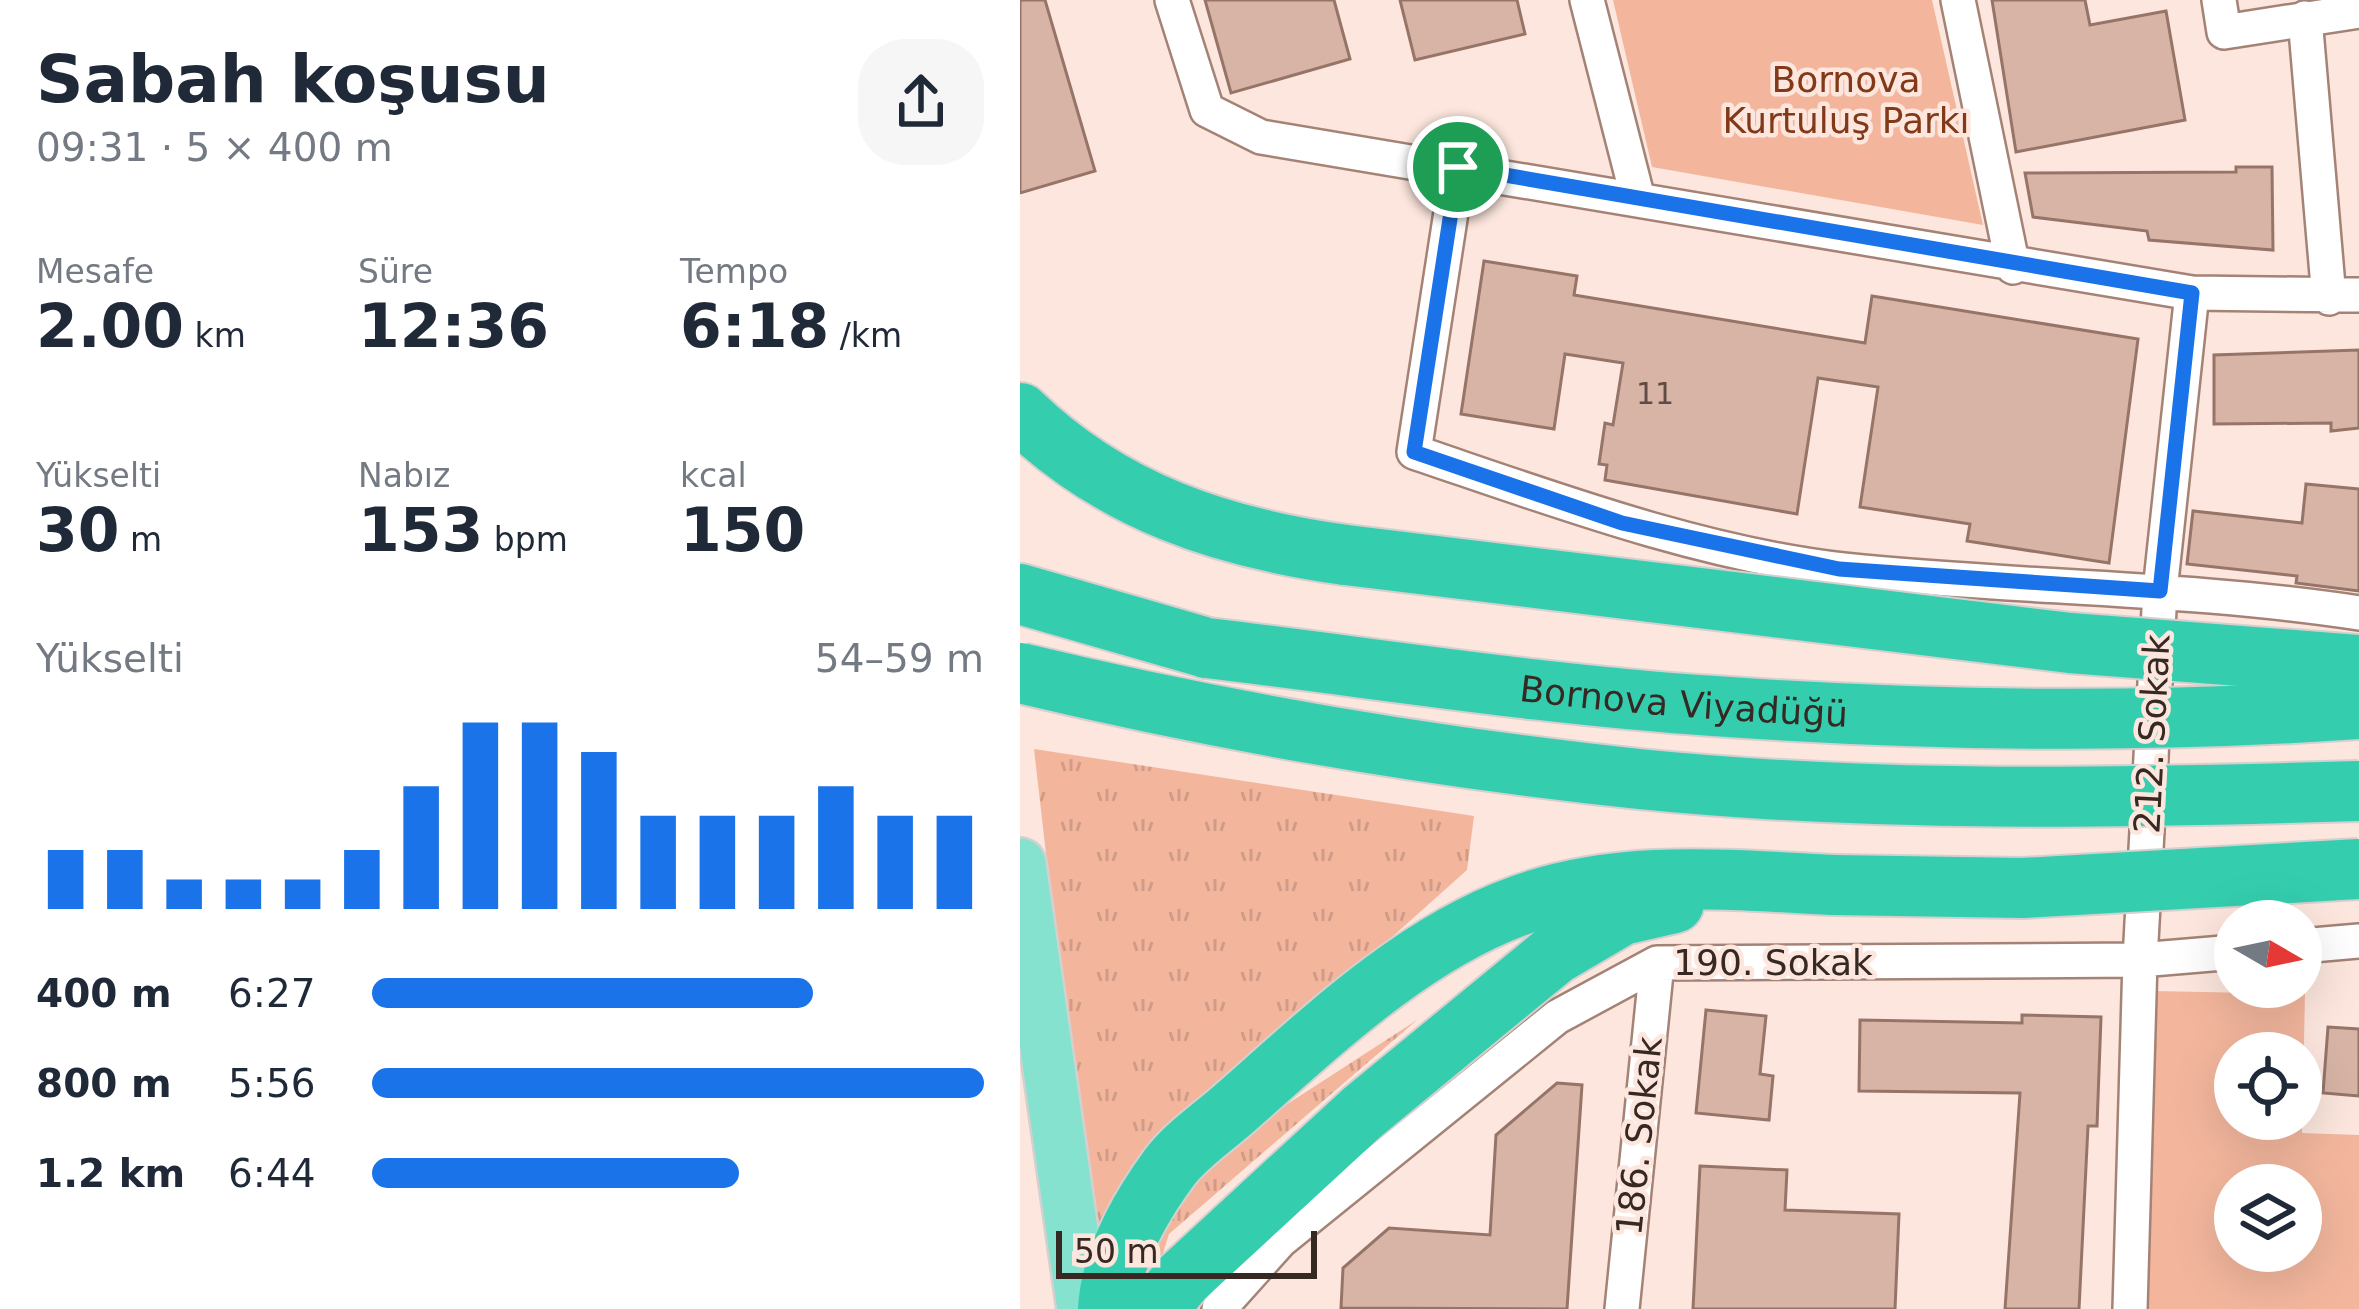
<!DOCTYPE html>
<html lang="tr">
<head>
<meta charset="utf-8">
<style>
  body { margin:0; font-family:"DejaVu Sans",sans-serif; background:#f6f6f7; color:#1f2937; height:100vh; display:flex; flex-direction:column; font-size:45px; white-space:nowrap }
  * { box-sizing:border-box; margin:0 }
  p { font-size:39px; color:#747a83 }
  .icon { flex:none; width:66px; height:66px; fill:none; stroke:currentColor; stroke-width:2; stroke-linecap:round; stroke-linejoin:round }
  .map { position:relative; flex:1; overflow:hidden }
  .panel { display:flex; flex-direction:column; background:#fff; width:1020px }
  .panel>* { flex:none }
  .needle { width:78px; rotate:99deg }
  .tools { position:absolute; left:1194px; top:900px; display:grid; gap:24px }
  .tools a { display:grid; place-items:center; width:108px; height:108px; border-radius:50%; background:#fff; box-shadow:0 12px 48px #0002; font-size:60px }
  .scale { position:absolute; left:36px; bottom:30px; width:261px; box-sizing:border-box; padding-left:12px; border:6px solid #362923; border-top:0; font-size:33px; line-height:42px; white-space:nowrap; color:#362923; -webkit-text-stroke:9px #fce6dd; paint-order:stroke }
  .pin { position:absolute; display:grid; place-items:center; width:102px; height:102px; color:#fff; margin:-51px; border:6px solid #fff; border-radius:50%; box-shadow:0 3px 12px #0007 }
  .round { display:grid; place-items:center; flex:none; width:126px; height:126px; border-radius:48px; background:#f6f6f7 }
  .head { display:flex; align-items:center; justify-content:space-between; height:204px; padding:0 36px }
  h1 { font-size:66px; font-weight:700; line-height:90px }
  .metrics { display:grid; grid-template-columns:repeat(3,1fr); gap:18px; height:204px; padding:12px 36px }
  .metrics div { display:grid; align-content:center }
  .metrics b { font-size:60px; font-weight:700 }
  .metrics small { font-size:33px; font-weight:400 }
  .metrics p { font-size:33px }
  .chart { height:336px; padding:24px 36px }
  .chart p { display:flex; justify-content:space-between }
  .chart svg { width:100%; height:216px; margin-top:12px; stroke:#1a73e8; stroke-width:6 }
  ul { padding:0 36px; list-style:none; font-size:39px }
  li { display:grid; grid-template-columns:192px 144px 1fr; align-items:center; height:90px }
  li i { height:30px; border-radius:15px; background:#1a73e8 }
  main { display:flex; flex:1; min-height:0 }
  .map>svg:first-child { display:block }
  .grass { fill:url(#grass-tufts) }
  .green { fill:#f3b69d; fill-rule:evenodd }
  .building { fill:#d7b4a6; stroke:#967568; stroke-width:3 }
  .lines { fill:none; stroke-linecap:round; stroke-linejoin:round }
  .minor-casing { stroke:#a48376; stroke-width:38 }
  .primary-casing { stroke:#d3d0cf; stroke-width:56 }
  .motorway-casing { stroke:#d3d0cf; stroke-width:64 }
  .minor { stroke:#fff; stroke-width:33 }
  .primary { stroke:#85e2ce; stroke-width:51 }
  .motorway { stroke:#34ceae; stroke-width:60 }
  .motorway-bridge-casing { stroke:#d3d0cf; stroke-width:64; stroke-linecap:butt }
  .motorway-bridge { stroke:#34ceae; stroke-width:60 }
  .route-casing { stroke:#fff; stroke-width:24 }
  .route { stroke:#1a73e8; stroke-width:15 }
  .labels { text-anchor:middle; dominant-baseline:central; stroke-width:9; stroke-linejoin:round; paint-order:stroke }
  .number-label { font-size:30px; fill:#5e4c44 }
  .park-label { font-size:36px; fill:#823918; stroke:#fce6dd }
  .street-label { font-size:36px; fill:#362923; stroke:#fce6dd }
</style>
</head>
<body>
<main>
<section class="panel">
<div class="head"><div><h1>Sabah koşusu</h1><p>09:31 · 5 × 400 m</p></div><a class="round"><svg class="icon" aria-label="share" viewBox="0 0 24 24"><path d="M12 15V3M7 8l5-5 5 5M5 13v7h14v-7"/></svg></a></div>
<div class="metrics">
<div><p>Mesafe</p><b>2.00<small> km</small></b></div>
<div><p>Süre</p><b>12:36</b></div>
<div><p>Tempo</p><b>6:18<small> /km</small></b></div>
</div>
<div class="metrics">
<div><p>Yükselti</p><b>30<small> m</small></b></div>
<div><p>Nabız</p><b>153<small> bpm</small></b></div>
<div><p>kcal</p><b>150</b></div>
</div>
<div class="chart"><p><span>Yükselti</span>54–59 m</p>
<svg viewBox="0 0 160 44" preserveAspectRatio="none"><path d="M5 44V32M15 44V32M25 44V38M35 44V38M45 44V38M55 44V32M65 44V19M75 44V6M85 44V6M95 44V12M105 44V25M115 44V25M125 44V25M135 44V19M145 44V25M155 44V25"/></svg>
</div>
<ul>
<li><b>400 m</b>6:27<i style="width:72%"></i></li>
<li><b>800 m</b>5:56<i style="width:100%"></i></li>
<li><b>1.2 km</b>6:44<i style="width:60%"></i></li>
</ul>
</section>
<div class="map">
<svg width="1339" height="1309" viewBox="0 0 1339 1309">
  <defs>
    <pattern id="grass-tufts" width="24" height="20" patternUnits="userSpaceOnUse" patternTransform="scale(3)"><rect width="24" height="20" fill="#f3b69d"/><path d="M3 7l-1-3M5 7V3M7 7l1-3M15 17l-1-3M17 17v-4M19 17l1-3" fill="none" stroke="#d19c87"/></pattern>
  </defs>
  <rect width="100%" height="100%" fill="#fce6dd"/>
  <path class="grass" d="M14,749L454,816L447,870L127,1156L72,1256Z
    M397,1020L149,1234L129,1297L111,1257L155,1177Z"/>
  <path class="green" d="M593,0H912L963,225L632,167Z
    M1135,991L1285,994L1282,1133L1339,1135V1309H1128ZM1215,1053H1281V1119H1215ZM1215,1185H1281V1251H1215Z"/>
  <path class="building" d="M0,0H25L75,171L0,193Z
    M185,0H314L330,59L211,93Z
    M380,0H497L505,34L395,60Z
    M972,0H1065L1070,25L1146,11L1165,120L996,152Z
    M1216,167H1252L1253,250L1129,240L1127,231L1013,217L1005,173L1216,172Z
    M464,261L557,276L554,295L845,343L852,296L1118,339L1089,563L947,541L950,524L840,507L858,387L798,378L777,514L585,480L587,465L579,464L585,423L593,425L603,363L545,354L534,429L441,414Z
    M1339,350V428L1311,431V423L1194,424V355Z
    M1286,484L1339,489V591L1276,583L1277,576L1167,564L1173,511L1282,523Z
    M686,1010L746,1016L740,1074L753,1076L749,1120L676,1113Z
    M1002,1015L1081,1017L1077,1126H1068L1059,1309H985L1000,1093L839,1091L840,1020L1002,1023Z
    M1308,1027L1339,1029V1096L1303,1093Z
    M537,1083L562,1085L547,1309L321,1308L323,1268L369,1228L470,1235L476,1135Z
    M680,1166L767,1170L765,1210L879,1214L875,1309H673Z"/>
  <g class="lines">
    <g class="minor-casing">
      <path id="minor" d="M152,0L187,110L241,137L1172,293L1339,295
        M567,0L618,199
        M938,0L993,267
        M1199,0L1204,32L1339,11
        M1285,18L1309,298
        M438,167L394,452C530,498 681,554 823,570C995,588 1168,587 1339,613
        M1281,946L1339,941
        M199,1309L260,1241L537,1017L637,963L1120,960L1215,952
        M602,1309L637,963
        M1110,1309L1120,960L1140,591L1172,293"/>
    </g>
    <g class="primary-casing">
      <path id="primary" d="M0,864L63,1309"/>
    </g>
    <g class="motorway-casing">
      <path id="motorway" d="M0,413C92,502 202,538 326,555
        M0,594L187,648
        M88,1309C91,1259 119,1209 149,1168C166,1145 195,1126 216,1107C300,1033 391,945 498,906C599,868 709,880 815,885
        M137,1309L163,1278L343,1112L534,955L602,915L654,903"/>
    </g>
    <use href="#minor" class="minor"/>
    <use href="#primary" class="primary"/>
    <use href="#motorway" class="motorway"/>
    <g class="motorway-bridge-casing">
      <g id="motorway-bridge">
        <path d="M326,555L1050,643L1339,665"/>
        <path id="s1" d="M187,648C355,668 524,695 694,706C909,721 1123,724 1339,709"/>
        <path d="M0,673C204,722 410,757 619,779C858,803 1100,798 1339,791"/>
        <path d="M815,885L1003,888L1339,869"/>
      </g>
    </g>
    <use href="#motorway-bridge" class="motorway-bridge"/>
  </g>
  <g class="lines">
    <g class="route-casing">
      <path id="route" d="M438,167L1172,293L1140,591L819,569L602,523L394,452Z"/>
    </g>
    <use href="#route" class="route"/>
  </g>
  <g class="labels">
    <g class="number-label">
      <text x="635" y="393">11</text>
    </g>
    <g class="park-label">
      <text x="826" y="79">Bornova<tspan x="826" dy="41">Kurtuluş Parkı</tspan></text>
    </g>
    <g class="street-label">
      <text stroke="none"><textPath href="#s1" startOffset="480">Bornova Viyadüğü</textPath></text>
      <text transform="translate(1132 734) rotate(-87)">212. Sokak</text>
      <text x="753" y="962">190. Sokak</text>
      <text transform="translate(619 1136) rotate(-84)">186. Sokak</text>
    </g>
  </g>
</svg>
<div class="tools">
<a><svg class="needle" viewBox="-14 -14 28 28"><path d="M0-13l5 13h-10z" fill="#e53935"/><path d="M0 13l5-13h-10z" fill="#747a83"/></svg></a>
<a><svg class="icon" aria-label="locate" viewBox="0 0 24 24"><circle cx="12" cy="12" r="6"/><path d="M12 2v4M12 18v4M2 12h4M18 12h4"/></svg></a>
<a><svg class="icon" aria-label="layers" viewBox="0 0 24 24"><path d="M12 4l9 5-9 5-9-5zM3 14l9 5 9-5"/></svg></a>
</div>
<div class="scale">50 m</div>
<div class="pin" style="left:438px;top:167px;background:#1e9e55"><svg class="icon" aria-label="arrive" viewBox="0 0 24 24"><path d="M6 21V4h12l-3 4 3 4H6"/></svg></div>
</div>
</main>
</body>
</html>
